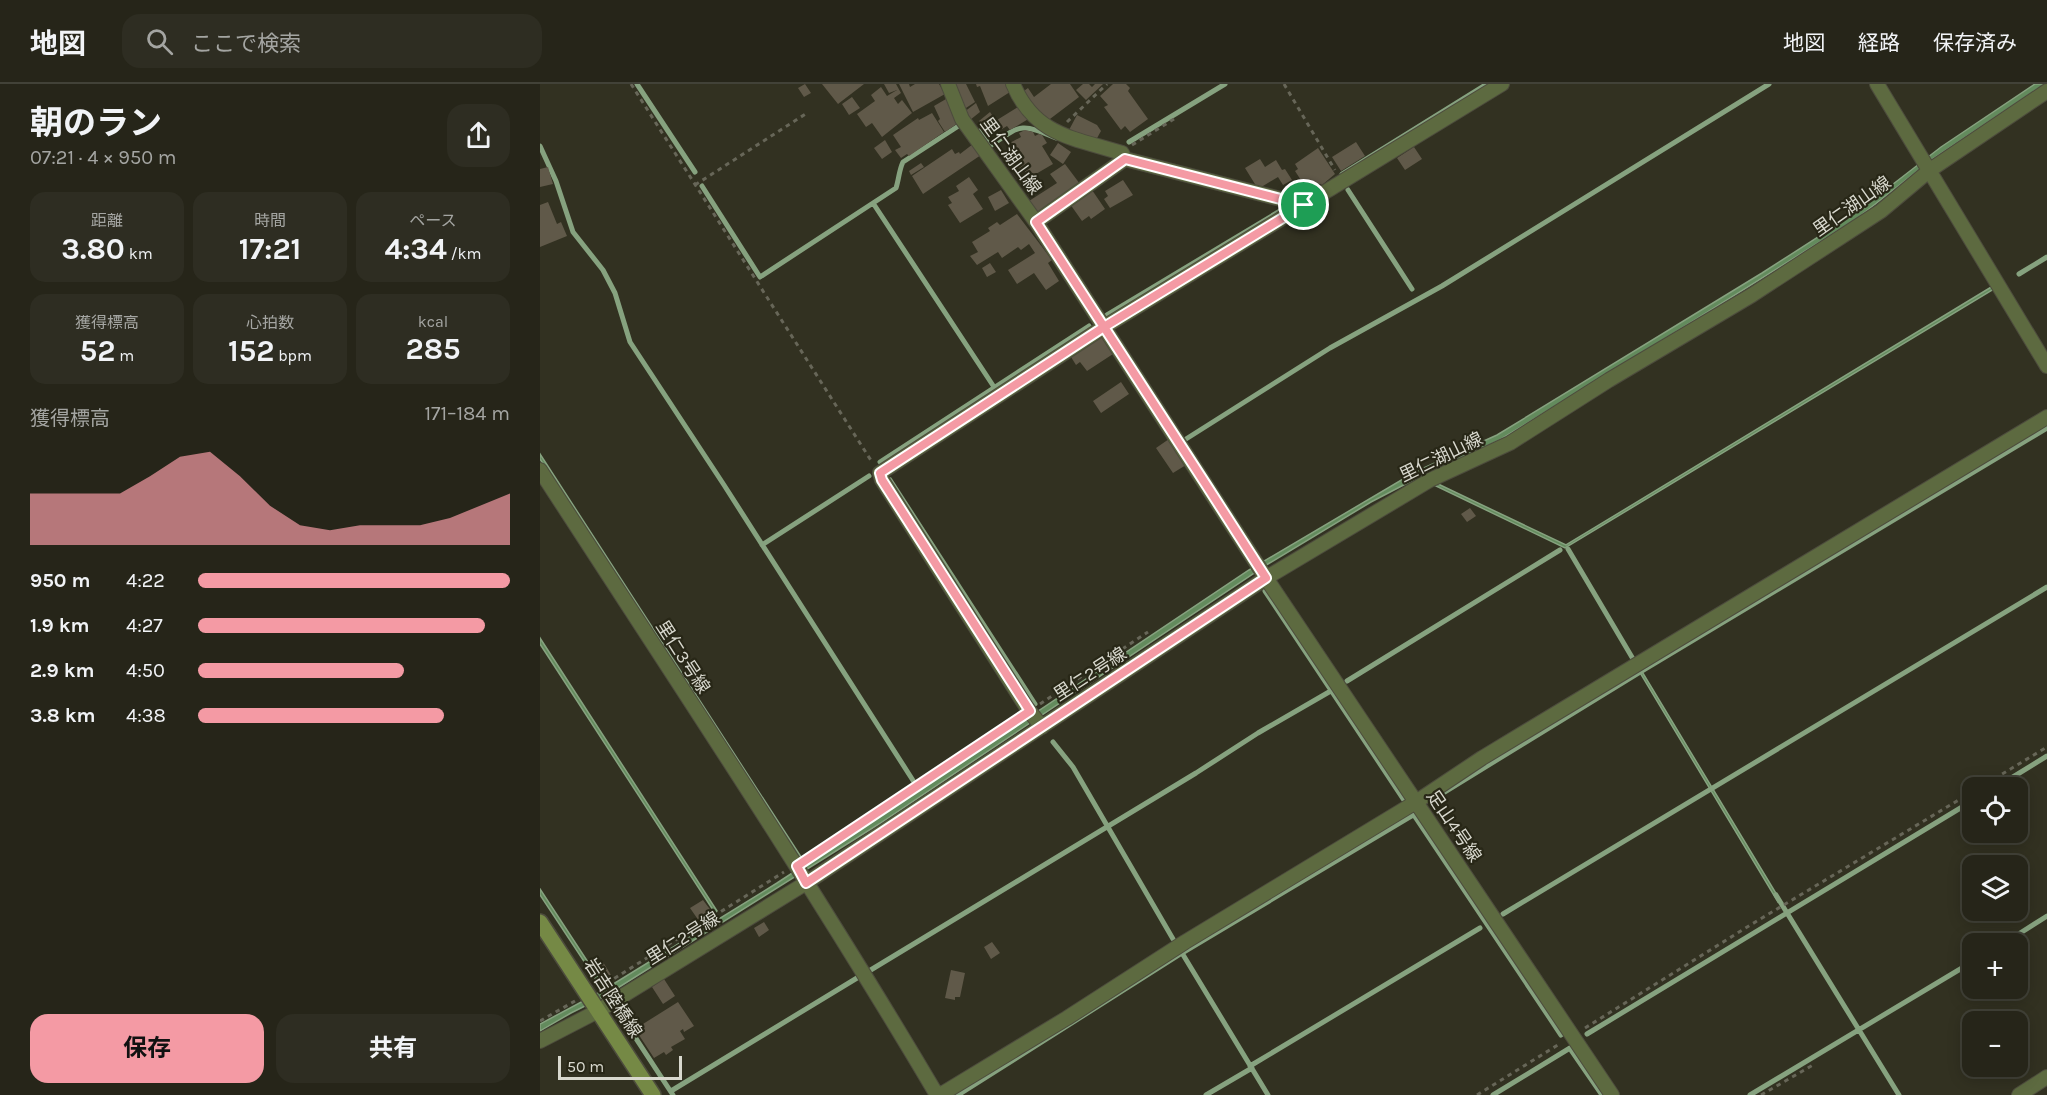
<!DOCTYPE html>
<html lang="ja">
<head>
<meta charset="utf-8">
<style>
  body { margin:0; font-family:Karla,"Noto Sans JP",sans-serif; background:#2e2d22; color:#f1f3f6; height:100vh; display:flex; flex-direction:column; font-size:22px; white-space:nowrap }
  * { box-sizing:border-box; margin:0 }
  p { font-size:20px; color:#a4a5a2 }
  .icon { flex:none; width:33px; height:33px; fill:none; stroke:currentColor; stroke-width:2; stroke-linecap:round; stroke-linejoin:round }
  .map { position:relative; flex:1; overflow:hidden }
  .drawer { display:flex; flex-direction:column; background:#262519; width:540px }
  .drawer>* { flex:none }
  .controls { position:absolute; left:1422px; top:693px; display:grid; gap:12px }
  .controls a { display:grid; place-items:center; width:66px; height:66px; border-radius:12px; background:#262519; box-shadow:0 3px 15px #0003,0 0 0 2px #424238; font-size:30px }
  .scale { position:absolute; left:18px; bottom:15px; width:124px; box-sizing:border-box; padding-left:6px; border:3px solid #d8d8ce; border-top:0; font-size:16px; line-height:21px; white-space:nowrap; color:#d8d8ce; -webkit-text-stroke:4px #282717; paint-order:stroke }
  .pin { position:absolute; display:grid; place-items:center; width:51px; height:51px; color:#fff; margin:-26px; border:3px solid #fff; border-radius:50%; box-shadow:0 2px 6px #0007 }
  .round { display:grid; place-items:center; flex:none; width:63px; height:63px; border-radius:18px; background:#2e2d22 }
  .summary { display:flex; align-items:center; justify-content:space-between; height:102px; padding:0 30px }
  h1 { font-size:33px; font-weight:700; line-height:45px }
  .figures { display:grid; grid-template-columns:repeat(3,1fr); gap:9px; height:102px; padding:6px 30px }
  .figures div { display:grid; align-content:center; border-radius:15px; background:#2e2d22; text-align:center }
  .figures b { font-size:30px; font-weight:700 }
  .figures small { font-size:16px; font-weight:400 }
  .figures p { font-size:16px }
  .chart { height:168px; padding:12px 30px }
  .chart p { display:flex; justify-content:space-between }
  .chart svg { width:100%; height:108px; margin-top:6px; fill:#f49aa4; opacity:.7 }
  .button { display:flex; gap:12px; margin-top:auto; padding:12px 30px }
  .button a { flex:1; height:69px; border-radius:18px; background:#f49aa4; color:#111; font-size:24px; font-weight:700; line-height:69px; text-align:center }
  .button a+a { background:#2e2d22; color:#f1f3f6 }
  ul { padding:0 30px; list-style:none; font-size:20px }
  li { display:grid; grid-template-columns:96px 72px 1fr; align-items:center; height:45px }
  li i { height:15px; border-radius:8px; background:#f49aa4 }
  header { display:flex; align-items:center; gap:36px; box-sizing:border-box; height:84px; padding:0 30px; background:#262519; border-bottom:2px solid #424238 }
  header strong { font-size:28px }
  nav { display:flex; gap:33px; margin-inline-start:auto; font-size:21px }
  .search { width:420px; height:54px; background:#2e2d22; display:flex; align-items:center; gap:15px; box-sizing:border-box; padding:0 21px; border-radius:18px; color:#a4a5a2; font-size:22px }
  main { display:flex; flex:1; min-height:0 }
  .map>svg:first-child { display:block }
  .water { fill:#638b5d; stroke:#86a27f; stroke-width:1.5 }
  .lines { fill:none; stroke-linecap:round; stroke-linejoin:round }
  .stream { stroke:#86a27f; stroke-width:5 }
  .building { fill:#605949 }
  .street-casing { stroke:#4d4c3d; stroke-width:16 }
  .secondary-casing { stroke:#4d4c3d; stroke-width:18 }
  .path { stroke:#676658; stroke-width:3; stroke-dasharray:4.5 4.5; stroke-linecap:butt }
  .street { stroke:#5d6a40; stroke-width:14 }
  .secondary { stroke:#758945; stroke-width:15 }
  .route-casing { stroke:#fff; stroke-width:12 }
  .route { stroke:#f49aa4; stroke-width:8 }
  .labels { text-anchor:middle; dominant-baseline:central; stroke-width:4.5; stroke-linejoin:round; paint-order:stroke }
  .street-label { font-size:18px; fill:#d8d8ce; stroke:#282717 }
</style>
</head>
<body>
<header>
<strong>地図</strong>
<div class="search"><svg class="icon" aria-label="search" viewBox="0 0 24 24"><circle cx="10" cy="10" r="6"/><path d="M15 15l6 6"/></svg>ここで検索</div>
<nav><a>地図</a><a>経路</a><a>保存済み</a></nav>
</header>
<main>
<section class="drawer">
<div class="summary"><div><h1>朝のラン</h1><p>07:21 · 4 × 950 m</p></div><a class="round"><svg class="icon" aria-label="share" viewBox="0 0 24 24"><path d="M12 15V3M7 8l5-5 5 5M5 13v7h14v-7"/></svg></a></div>
<div class="figures">
<div><p>距離</p><b>3.80<small> km</small></b></div>
<div><p>時間</p><b>17:21</b></div>
<div><p>ペース</p><b>4:34<small> /km</small></b></div>
</div>
<div class="figures">
<div><p>獲得標高</p><b>52<small> m</small></b></div>
<div><p>心拍数</p><b>152<small> bpm</small></b></div>
<div><p>kcal</p><b>285</b></div>
</div>
<div class="chart"><p><span>獲得標高</span>171–184 m</p>
<svg viewBox="0 0 160 44" preserveAspectRatio="none"><path d="M0 44V23L10 23L20 23L30 23L40 16L50 8L60 6L70 16L80 28L90 36L100 38L110 36L120 36L130 36L140 33L150 28L160 23V44z"/></svg>
</div>
<ul>
<li><b>950 m</b>4:22<i style="width:100%"></i></li>
<li><b>1.9 km</b>4:27<i style="width:92%"></i></li>
<li><b>2.9 km</b>4:50<i style="width:66%"></i></li>
<li><b>3.8 km</b>4:38<i style="width:79%"></i></li>
</ul>
<div class="button"><a>保存</a><a>共有</a></div>
</section>
<div class="map">
<svg width="1507" height="1011" viewBox="0 0 1507 1011">
  <rect width="100%" height="100%" fill="#323121"/>
  <path class="water" d="M1495,0H1505L1394,74L1315,136L1094,274L958,357L879,393L831,418L728,480L339,740L65,912L31,929L0,947V940L62,907L237,799L422,678L709,486L875,388L957,351L1222,189L1317,128L1401,63Z
    M1453,202L1454,205L1025,464L894,401L896,399L1026,461Z
    M0,370L263,776L261,778L0,375Z
    M0,554L177,827L175,829L0,560Z
    M1101,586L1240,816L1238,818L1099,587Z
    M0,805L61,898L59,900L0,811Z"/>
  <g class="lines">
    <path class="stream" d="M97,0L155,88
      M440,47L450,62C482,40 480,39 516,54
      M589,58L685,0
      M0,62L16,97L33,148L63,186L75,209L90,258L184,401L374,698
      M802,90L947,0
      M162,102L220,193L356,104C359,95 359,86 363,78L420,41
      M808,106L872,205
      M333,119L454,303
      M1479,190L1507,173
      M567,231L740,127
      M646,355L790,264L902,202L1229,0
      M340,378L549,242
      M350,396L495,620
      M222,461L329,392
      M1028,465L1096,580
      M725,507L864,716
      M807,597L1020,466
      M513,658L533,683L633,855
      M1455,704L1507,672
      M890,717L1100,588L1507,344
      M874,731L1021,951
      M1236,811L1359,1011
      M963,830L1507,503
      M1463,860L1507,832
      M642,869L728,1011
      M329,887L656,689L718,649L789,608
      M76,924L133,1011
      M1047,950L1432,717
      M1031,966L1062,1011
      M710,982L940,844
      M131,1007L317,894
      M418,1011L642,869L873,731
      M666,1011L712,984
      M953,1011L1030,964
      M1210,1011L1432,878"/>
  </g>
  <path class="building" d="M265,0L271,9L264,13L258,4Z
    M282,0H324L298,20Z
    M344,0H356L361,9L354,14L358,20L362,16L372,29L342,53L332,39L326,43L317,30L335,17L331,11L341,3L347,12L357,6L349,9Z
    M359,0H369L370,3L375,0H399L405,10L373,28Z
    M412,0H426L435,18L423,26Z
    M436,0H467L470,8L448,22L440,2L437,3Z
    M511,0H530L539,13L506,38L481,9L488,4L494,13Z
    M543,0H549L552,3L555,0H563L546,16L536,6Z
    M573,0H586L590,4L588,7L608,35L590,48L585,42L581,46L564,23L568,21L560,12Z
    M312,13L320,24L309,31L302,20Z
    M406,15L418,39L405,48L398,37L400,35L394,22Z
    M436,19L440,28L430,36L424,28Z
    M481,21L490,34L470,46L467,42L462,45L457,36Z
    M450,28L458,40L446,48L439,37Z
    M392,29L404,48L369,72L367,70L361,74L355,66L361,63L353,51L378,34L379,36Z
    M537,31L557,41L561,47L556,56L529,46Z
    M485,46L493,48L495,52L499,50L502,51L507,59L502,62L513,80L489,94L484,86L481,88L475,79L478,76L468,60L481,53L479,49Z
    M345,56L352,68L342,75L334,64Z
    M816,58L825,72L801,87L792,73Z
    M518,59L531,68L523,80L510,71Z
    M433,60L441,71L383,110L372,92L412,65L415,70L419,68L420,70Z
    M874,63L882,75L865,86L857,74Z
    M778,64L795,90L782,101L780,100L768,107L755,87L758,85L755,80Z
    M720,75L725,83L736,76L742,86L745,85L752,96L743,101L738,93L718,105L705,84Z
    M381,79L384,83L371,91L369,87Z
    M525,80L540,100L500,128L495,126L489,117L517,99L510,90Z
    M8,83L13,100L0,103V85Z
    M429,93L438,106L433,110L443,125L420,139L408,121L412,119L408,113L419,107L416,102Z
    M583,96L593,111L570,124L564,115L568,112L565,107Z
    M461,106L469,119L455,127L448,113Z
    M552,106L565,125L551,135L549,132L542,137L530,120Z
    M8,118L17,140L21,138L27,152L0,163V121Z
    M477,130L512,176L508,179L519,197L506,206L494,189L477,200L468,186L495,169L489,160L481,166L478,163L462,174L458,168L437,181L430,172L438,168L432,158L450,147L448,144L457,138L460,141Z
    M450,179L456,188L447,193L442,184Z
    M562,252L573,270L547,287L540,278L536,281L531,273Z
    M581,298L589,310L561,329L553,317Z
    M629,355L646,381L633,389L616,364Z
    M930,424L936,432L927,438L921,430Z
    M163,816L172,828L159,837L150,824Z
    M224,838L229,846L219,853L214,844Z
    M452,858L460,869L451,875L444,863Z
    M63,878L71,891L63,897L54,884Z
    M411,886L425,889L420,913H415V916L405,914Z
    M124,895L135,912L123,920L112,903Z
    M138,918L154,942L144,948L143,945L140,947L145,955L131,963L133,966L126,971L124,968L114,974L95,945Z"/>
  <g class="lines">
    <g class="street-casing">
      <path id="street" d="M408,0L422,35L496,138L726,494L890,396L970,359L1069,296L1212,211L1341,127L1390,86L1507,7
        M473,0C495,52 534,54 582,69L585,75L496,138
        M1337,0L1507,282
        M585,75L764,121
        M0,386C134,593 271,798 397,1011
        M502,643L487,624L342,396L340,389L564,243L962,0
        M0,957L58,927L266,799L726,494L1072,1011
        M400,1011L527,934L645,858L876,718L942,674L1507,333
        M1479,1011L1507,993"/>
    </g>
    <g class="secondary-casing">
      <path id="secondary" d="M0,838L113,1011"/>
    </g>
    <path class="path" d="M91,0L332,378
      M744,0L795,86
      M527,38L567,0
      M592,61L634,35
      M155,101L267,29
      M500,620L608,548
      M1439,704L1507,663
      M268,775L477,635
      M59,904L244,788
      M0,937L35,917
      M1045,944L1212,840L1432,708
      M937,1011L1021,959
      M1221,1011L1273,981"/>
    <use href="#street" class="street"/>
    <use href="#secondary" class="secondary"/>
  </g>
  <g class="lines">
    <g class="route-casing">
      <path id="route" d="M764,121L564,243L340,389L342,396L490,627L257,782L266,799L726,494C650,375 573,257 496,138L585,75L764,121"/>
    </g>
    <use href="#route" class="route"/>
  </g>
  <g class="labels">
    <g class="street-label">
      <text transform="translate(471 72) rotate(54)">里仁湖山線</text>
      <text transform="translate(1312 122) rotate(-35)">里仁湖山線</text>
      <text transform="translate(901 373) rotate(-26)">里仁湖山線</text>
      <text transform="translate(143 573) rotate(57)">里仁3号線</text>
      <text transform="translate(550 590) rotate(-33)">里仁2号線</text>
      <text transform="translate(914 742) rotate(56)">足山4号線</text>
      <text transform="translate(143 854) rotate(-32)">里仁2号線</text>
      <text transform="translate(73 914) rotate(57)">岩吉陸橋線</text>
    </g>
  </g>
</svg>
<div class="controls">
<a><svg class="icon" aria-label="locate" viewBox="0 0 24 24"><circle cx="12" cy="12" r="6"/><path d="M12 2v4M12 18v4M2 12h4M18 12h4"/></svg></a>
<a><svg class="icon" aria-label="layers" viewBox="0 0 24 24"><path d="M12 4l9 5-9 5-9-5zM3 14l9 5 9-5"/></svg></a>
<a>+</a>
<a>−</a>
</div>
<div class="scale">50 m</div>
<div class="pin" style="left:764px;top:121px;background:#1e9e55"><svg class="icon" aria-label="arrive" viewBox="0 0 24 24"><path d="M6 21V4h12l-3 4 3 4H6"/></svg></div>
</div>
</main>
</body>
</html>
